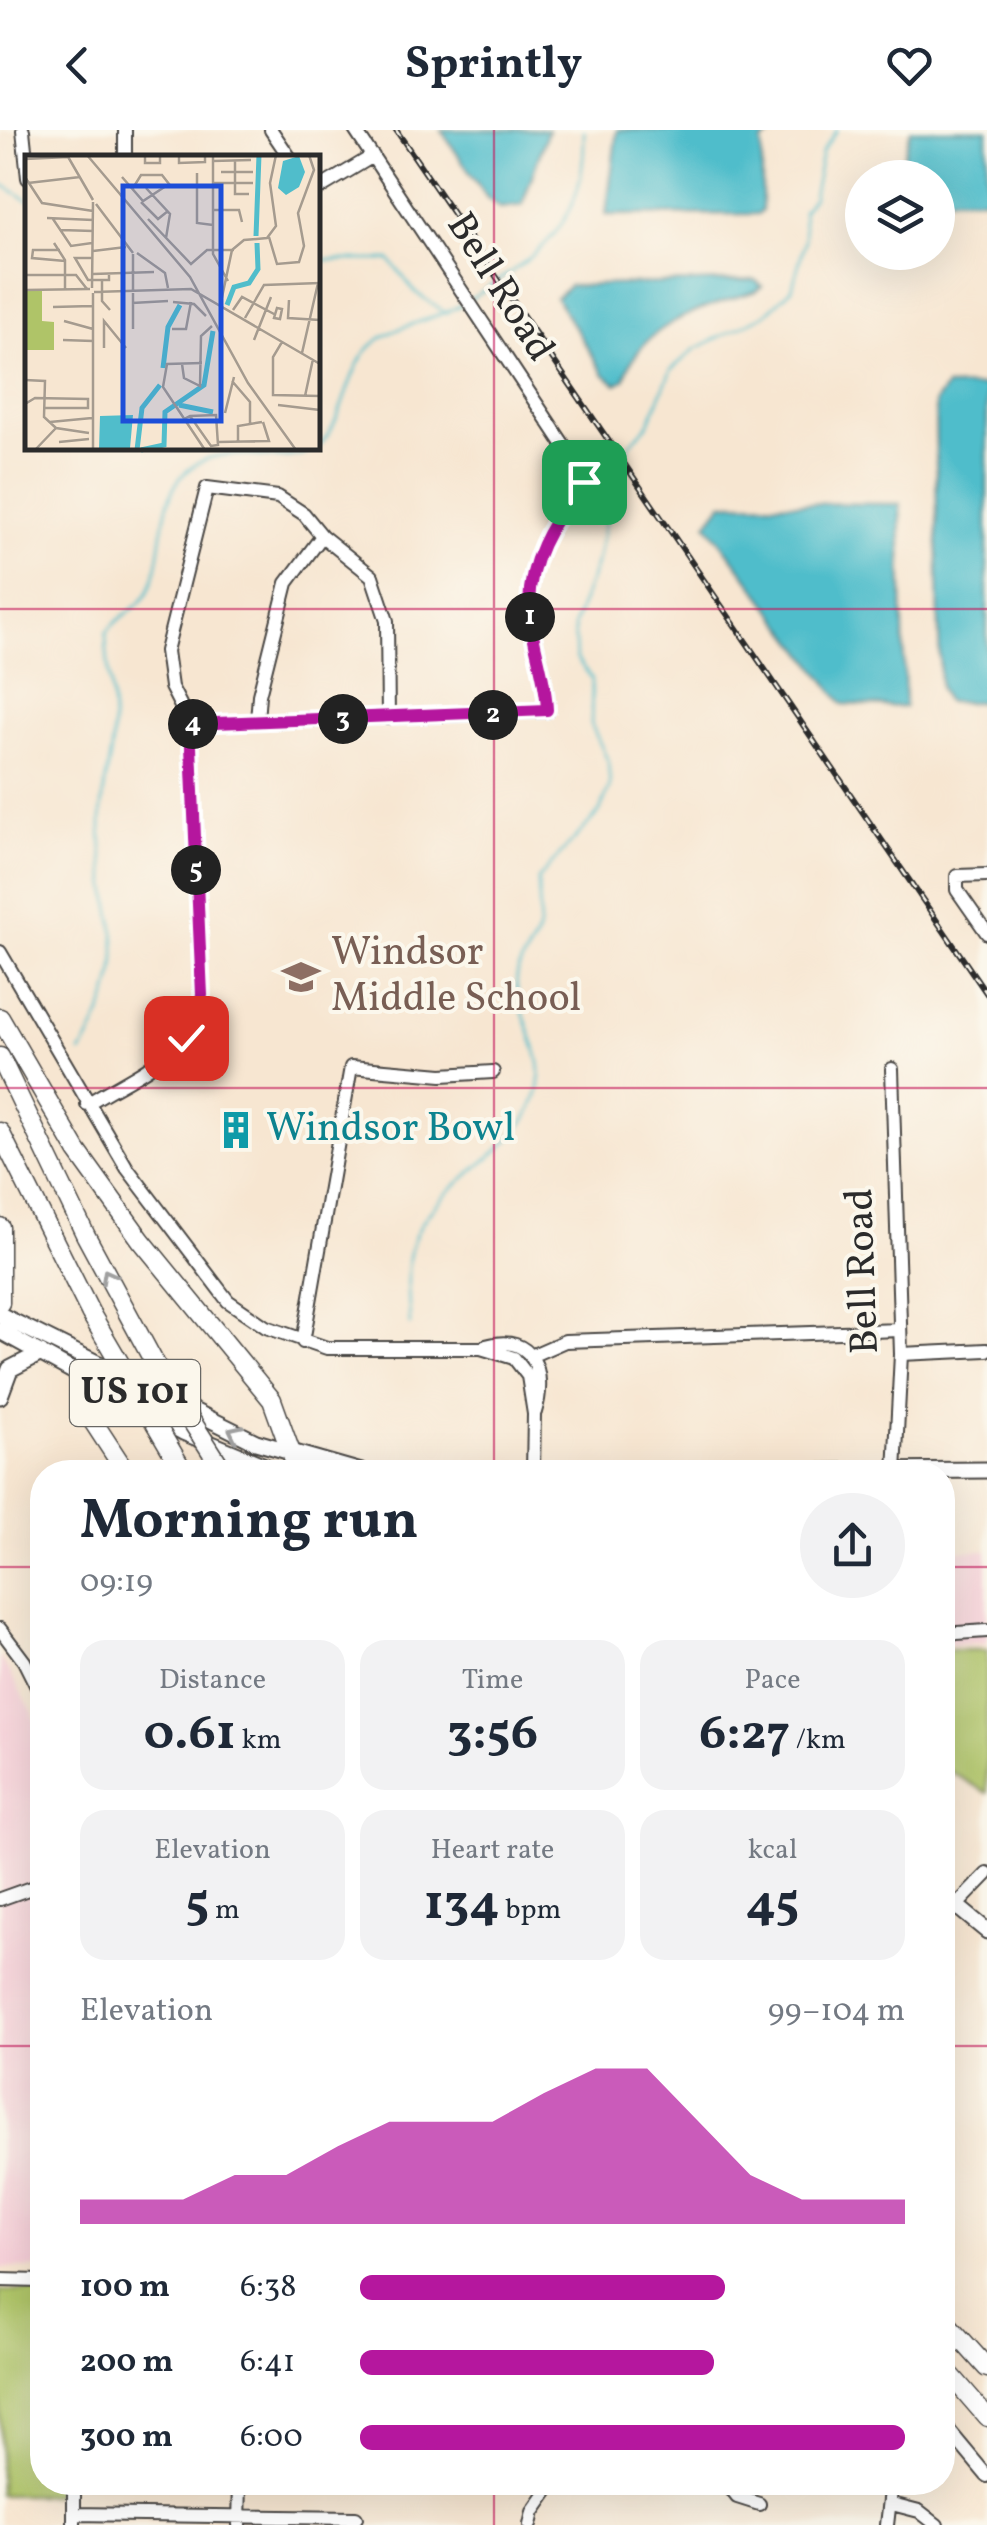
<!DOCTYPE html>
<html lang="en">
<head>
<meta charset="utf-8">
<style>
  body { margin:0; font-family:Vollkorn,serif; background:#f2f2f3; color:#1f2937; height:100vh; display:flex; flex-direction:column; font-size:38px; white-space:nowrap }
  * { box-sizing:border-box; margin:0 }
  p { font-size:32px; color:#747a83 }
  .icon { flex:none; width:55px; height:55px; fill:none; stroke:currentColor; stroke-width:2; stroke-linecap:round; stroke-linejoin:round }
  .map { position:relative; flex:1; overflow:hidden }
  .panel { position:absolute; left:30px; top:1330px; width:925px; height:1035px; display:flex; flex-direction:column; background:#fff; border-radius:40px; box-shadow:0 10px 40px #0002 }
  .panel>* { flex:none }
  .controls { position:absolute; left:845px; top:30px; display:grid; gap:20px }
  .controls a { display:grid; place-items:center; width:110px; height:110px; border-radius:50%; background:#fff; box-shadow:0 10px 40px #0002; font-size:50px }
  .pin { position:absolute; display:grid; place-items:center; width:85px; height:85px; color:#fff; margin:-42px; border-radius:20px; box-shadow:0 5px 15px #0006 }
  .km { position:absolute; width:50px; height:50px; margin:-25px; border-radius:50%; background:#222; color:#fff; font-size:28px; line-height:50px; text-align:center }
  .round { display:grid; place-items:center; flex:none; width:105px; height:105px; border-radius:52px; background:#f2f2f3 }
  .headline { display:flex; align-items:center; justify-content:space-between; height:170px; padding:0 50px }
  h1 { font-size:55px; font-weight:700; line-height:75px }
  .figures { display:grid; grid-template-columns:repeat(3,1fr); gap:15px; height:170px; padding:10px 50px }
  .figures div { display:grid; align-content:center; border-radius:25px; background:#f2f2f3; text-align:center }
  .figures b { font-size:50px; font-weight:700 }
  .figures small { font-size:28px; font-weight:400 }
  .figures p { font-size:28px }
  .chart { height:280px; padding:20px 50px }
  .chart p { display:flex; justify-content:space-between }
  .chart svg { width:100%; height:180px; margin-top:10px; fill:#b5179e; opacity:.7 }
  ul { padding:0 50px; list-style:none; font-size:32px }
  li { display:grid; grid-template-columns:160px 120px 1fr; align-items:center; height:75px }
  li i { height:25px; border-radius:12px; background:#b5179e }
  header { display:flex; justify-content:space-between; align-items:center; height:130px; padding:0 50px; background:#fff; font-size:45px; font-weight:700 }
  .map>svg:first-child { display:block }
  .built { fill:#f6cfd8 }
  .green { fill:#afc468; stroke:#6d784a; stroke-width:2.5 }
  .water { fill:#50bdcb; stroke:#3e747b; stroke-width:2.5 }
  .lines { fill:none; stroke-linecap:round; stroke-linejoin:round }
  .stream { stroke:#50bdcb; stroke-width:2.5 }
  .minor-casing { stroke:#4a4744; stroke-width:16 }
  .major-casing { stroke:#4a4744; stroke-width:19 }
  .highway-casing { stroke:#4a4744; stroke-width:21 }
  .minor { stroke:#fff; stroke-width:12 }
  .major { stroke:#fff; stroke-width:15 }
  .highway { stroke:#fff; stroke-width:18 }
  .rail-casing { stroke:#2b2b2b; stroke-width:6 }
  .rail { stroke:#fbf7ec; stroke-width:2.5; stroke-dasharray:8; stroke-linecap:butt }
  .highway-bridge-casing { stroke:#4a4744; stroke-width:21; stroke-linecap:butt }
  .highway-bridge { stroke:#fff; stroke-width:18 }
  .oneway { stroke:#a0a0a0 }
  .route-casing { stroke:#fff; stroke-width:20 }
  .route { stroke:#b5179e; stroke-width:12 }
  .grid { fill:none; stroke:#c2185b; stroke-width:2.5; stroke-opacity:0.55 }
  .labels { text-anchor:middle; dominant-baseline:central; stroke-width:8; stroke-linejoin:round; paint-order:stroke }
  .shield { fill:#fbf7ec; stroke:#696865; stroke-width:2.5 }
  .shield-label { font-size:38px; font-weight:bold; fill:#2b2b2b }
  .street-label { font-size:40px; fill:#2b2b2b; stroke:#fbf7ec }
  .education-label { font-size:40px; fill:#785e54; stroke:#fbf7ec; text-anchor:start }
  .culture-label { font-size:40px; fill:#0d838f; stroke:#fbf7ec; text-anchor:start }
  .inset-river { fill:none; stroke:#50bdcb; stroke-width:5 }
  .inset-road { fill:none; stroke:#a59b8f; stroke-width:2.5 }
  .view { fill:#1d4ed8; fill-opacity:0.15; stroke:#1d4ed8; stroke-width:5 }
  .inset-edge { fill:none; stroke:#2b2b2b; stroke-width:5 }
</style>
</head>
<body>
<header><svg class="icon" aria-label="back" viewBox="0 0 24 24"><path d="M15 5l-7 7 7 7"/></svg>Sprintly<svg class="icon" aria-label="heart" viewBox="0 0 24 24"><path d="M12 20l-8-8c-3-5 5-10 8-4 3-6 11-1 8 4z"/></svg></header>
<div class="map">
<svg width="987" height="2395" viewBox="0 0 987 2395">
  <rect width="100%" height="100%" fill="#fbf7ec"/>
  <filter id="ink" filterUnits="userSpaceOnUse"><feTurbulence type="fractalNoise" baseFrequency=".01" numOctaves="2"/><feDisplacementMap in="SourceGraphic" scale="20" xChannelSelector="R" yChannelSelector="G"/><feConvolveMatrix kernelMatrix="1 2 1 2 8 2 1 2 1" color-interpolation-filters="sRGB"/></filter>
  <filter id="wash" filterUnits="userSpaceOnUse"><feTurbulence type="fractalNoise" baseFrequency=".0048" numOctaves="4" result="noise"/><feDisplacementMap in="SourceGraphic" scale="40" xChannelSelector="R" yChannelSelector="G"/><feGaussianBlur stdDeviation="2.25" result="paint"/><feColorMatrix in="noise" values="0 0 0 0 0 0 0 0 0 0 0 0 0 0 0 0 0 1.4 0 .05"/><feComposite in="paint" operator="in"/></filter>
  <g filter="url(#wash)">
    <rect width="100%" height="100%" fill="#f7e6d1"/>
    <path class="built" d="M987,1420V1513L943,1515L942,1422Z
      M0,1527L29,1575L42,1611V2135L32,2138H0Z"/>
    <path class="green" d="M943,1520H987V1663L943,1637Z
      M0,2161H42V2352L55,2353V2365H0Z"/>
    <path class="water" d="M441,0H548L522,75L500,78L487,68Z
      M617,0H778L762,12V80L758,84L606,85Z
      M911,0H987V68H938V48L892,47L900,38Z
      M755,150L762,156L756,161C705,178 641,191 624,250L616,254L604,244L556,168L569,156Z
      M987,256V572H946L940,558L935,272L946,257Z
      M723,373L900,374L905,577L843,574L707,394Z"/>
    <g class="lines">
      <path class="stream" d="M0,53L28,70
        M318,130H390L415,162L447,184
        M471,169C543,121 586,96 584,0
        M318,317C343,292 344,256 362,227C382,194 434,193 464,173
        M81,923C142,819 103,799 101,694C101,664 109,640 112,611C116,574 106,540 106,503C117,487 142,477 149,460C170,415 151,347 210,328C245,317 282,338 316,318
        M410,1195C409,1166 403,1131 416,1104C443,1046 513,1029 536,969C550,933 525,899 518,865C511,833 529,828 538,802C542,788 538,764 538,749L600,681L610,656L608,631L591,594L592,549L576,528L574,495L598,428L613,348L630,314L649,293L671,240L695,219L764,185L792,159L805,111L803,81L813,67L822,22L837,0"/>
    </g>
  </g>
  <g filter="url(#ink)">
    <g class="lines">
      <g class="minor-casing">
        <path id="minor" d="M23,0L28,48
          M271,0L290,28
          M125,28V0
          M318,59L373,26
          M257,591L259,565L287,453L322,406
          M190,594L547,581C547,549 534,519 530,487C524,435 552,391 584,352L583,344L355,0
          M987,745L957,746V760L987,803
          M0,822L127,1038L228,1171L266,1197L327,1218H481L514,1228L528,1246L534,1284L533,1342
          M892,939L901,1224L895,1342
          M87,974C135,943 189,927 202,865L190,594L171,557L166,521L207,358L278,367L304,384L322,406L372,446L387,491L388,588
          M303,1212L351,937L442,945L493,942
          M486,1216C534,1202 547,1244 535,1282
          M901,1224L987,1220
          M533,1225L565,1211L900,1200
          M0,1499L24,1531L42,1567
          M942,1504L987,1501
          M0,1769L42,1754
          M957,1775L987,1744
          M0,2150L42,2151
          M942,2292L987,2346
          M726,2352L737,2367L759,2374
          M892,2374L919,2381L937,2395
          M74,2384L356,2388
          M74,2395V2352
          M239,2395L240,2352
          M530,2395L533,2382L554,2352
          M887,2395L892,2352"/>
      </g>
      <g class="major-casing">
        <path id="major" d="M0,1185L256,1312L361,1342
          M0,1201L183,1302L279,1342
          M0,1266L10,1239L41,1223
          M743,1342L987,1340
          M942,1764L987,1801"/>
      </g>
      <g class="highway-casing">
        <path id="highway" d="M0,888L77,1021L141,1110L272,1270L298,1342
          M0,927L86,1106L154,1232
          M0,1002L91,1184
          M0,1097V1173
          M108,1238L82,1246L81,1273L126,1342
          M942,2188L987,2238
          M942,2235L987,2287"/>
      </g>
      <use href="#minor" class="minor"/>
      <use href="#major" class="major"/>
      <use href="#highway" class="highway"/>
      <g class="rail-casing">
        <path id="rail" d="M396,0L987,864"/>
      </g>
      <use href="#rail" class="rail"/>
      <g class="highway-bridge-casing">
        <path id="highway-bridge" d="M91,1184L182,1339
          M154,1232L224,1342"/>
      </g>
      <use href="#highway-bridge" class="highway-bridge"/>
    </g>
    <defs><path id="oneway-chevron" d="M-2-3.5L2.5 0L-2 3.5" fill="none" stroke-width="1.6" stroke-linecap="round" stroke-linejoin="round" transform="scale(2.5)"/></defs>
    <g class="oneway">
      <use href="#oneway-chevron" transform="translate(108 1146) rotate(-118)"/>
      <use href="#oneway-chevron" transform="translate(235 1302) rotate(-154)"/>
    </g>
  </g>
  <g class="lines" filter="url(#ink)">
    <g class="route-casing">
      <path id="route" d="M186,908L197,889L202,865L190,594L547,580C546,549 534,519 530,487C524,435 552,391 584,352"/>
    </g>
    <use href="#route" class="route"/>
  </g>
  <path class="grid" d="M494,0V1342M0,479H987M0,958H987M0,1437H42M942,1437H987M0,1916H42M942,1916H987M494,2352V2395"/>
  <defs>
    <g id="school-bare" transform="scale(3)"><path d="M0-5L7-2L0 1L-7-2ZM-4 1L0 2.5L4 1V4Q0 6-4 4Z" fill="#8d6e63" stroke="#fbf7ec" stroke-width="2.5" paint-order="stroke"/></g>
    <g id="building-bare" transform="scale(3)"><path d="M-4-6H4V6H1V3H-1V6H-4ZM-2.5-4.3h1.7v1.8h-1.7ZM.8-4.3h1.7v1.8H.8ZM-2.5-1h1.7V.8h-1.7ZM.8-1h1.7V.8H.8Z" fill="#0f9aa8" stroke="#fbf7ec" stroke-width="2.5" paint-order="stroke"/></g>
  </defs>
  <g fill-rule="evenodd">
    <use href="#school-bare" x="301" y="847"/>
    <use href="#building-bare" x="236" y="1000"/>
  </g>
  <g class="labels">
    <rect class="shield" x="70" y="1230" width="130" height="66" rx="8"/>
    <g class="shield-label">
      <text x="135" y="1263">US 101</text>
    </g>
    <g class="street-label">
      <text transform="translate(499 158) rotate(58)">Bell Road</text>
      <text transform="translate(864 1141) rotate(-92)">Bell Road</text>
    </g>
    <g class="education-label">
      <text x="331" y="824">Windsor<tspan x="331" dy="46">Middle School</tspan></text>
    </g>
    <g class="culture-label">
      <text x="266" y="1000">Windsor Bowl</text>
    </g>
  </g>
  <g transform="translate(25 25)">
    <rect width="295" height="295" fill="#f7e6d1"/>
    <path d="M0,136H17V166L29,167V195H0Z" fill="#afc468"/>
    <path d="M274,1L280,17L274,32L261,40L253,33L258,6ZM108,260L105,293L74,295L75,261Z" fill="#50bdcb"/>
    <path class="inset-river" d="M231,81L234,0M202,150L209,132L224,128L233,114L232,88M138,213L143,172L155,150M154,250L188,257M112,295L117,253L135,230M116,295L139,290L140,257L179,230L188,176"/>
    <path class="inset-road" d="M42,0L68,45M62,0L165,122L223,228L271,295M120,0V8H135V0M154,0V8L180,7V0M188,0V99L203,126M0,4L43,2M188,6L226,5M210,6V39H224M196,17H228M172,18V68L188,70M0,22L17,48L68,56M97,22L118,46L144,29L137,20H116L108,33M3,28L55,22M188,28H228M121,33L145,59L141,83M116,47L133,64L143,56M71,49L108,98M188,55H214L217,67M22,63L68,65M28,64L46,91L67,88M123,64L166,109L182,95H209M36,75L68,76M244,82L252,109L274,107L279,91L273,58L289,15L284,0M29,88L40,105V134M35,95H8L7,103L40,106M68,96L101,92M112,98L140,118L143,133M108,99V174M67,103H50L63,125H84V119M68,119L129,117M0,120H51L62,134M77,126V146L85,155M67,133L68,47M0,135L65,134M69,137L166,134L295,209M68,138V295M264,145L263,163L295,165M148,147L169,149L181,161M196,147L207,95L219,85L242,83L251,71L245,28L251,0M107,148L143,146M28,152L67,151M252,153L257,154L255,164L249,163ZM208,155L217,142L249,159M220,163L239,130L295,128M39,166L68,174M147,174H161L166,147M38,185L68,186M229,185L246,142M257,187L248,202V240L295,241M79,193V166L101,193M277,198L293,128M177,208L142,209L138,232L180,295M157,209L159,223L175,231L176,181L187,171M0,225L20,226L19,262L31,273L64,278M207,226L225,247V271M280,241L288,204M0,249L10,243L63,244V253H19M253,250L295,255M200,258L209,222M159,264L165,261L191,260L193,290L186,291L165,261M25,267L67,263M34,287L64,284M193,287L244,286L238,267M213,287V271L237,267M10,295L31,273"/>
    <path class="view" d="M98,31H196V266H98Z"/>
    <rect width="295" height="295" class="inset-edge"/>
  </g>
</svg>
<div class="controls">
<a><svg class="icon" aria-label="layers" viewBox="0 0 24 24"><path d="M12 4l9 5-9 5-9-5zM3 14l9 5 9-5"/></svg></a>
</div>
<div class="pin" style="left:584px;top:352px;background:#1e9e55"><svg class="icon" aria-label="arrive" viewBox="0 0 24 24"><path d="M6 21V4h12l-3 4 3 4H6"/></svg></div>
<div class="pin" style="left:186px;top:908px;background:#d93025"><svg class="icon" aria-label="check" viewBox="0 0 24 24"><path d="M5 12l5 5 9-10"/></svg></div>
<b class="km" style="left:530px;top:487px">1</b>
<b class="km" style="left:493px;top:585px">2</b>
<b class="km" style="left:343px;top:589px">3</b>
<b class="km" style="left:193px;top:594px">4</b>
<b class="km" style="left:196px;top:740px">5</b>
<section class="panel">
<div class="headline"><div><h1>Morning run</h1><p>09:19</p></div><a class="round"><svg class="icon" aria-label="share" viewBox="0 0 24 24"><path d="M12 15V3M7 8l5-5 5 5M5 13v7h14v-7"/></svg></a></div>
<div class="figures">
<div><p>Distance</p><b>0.61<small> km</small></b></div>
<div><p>Time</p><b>3:56</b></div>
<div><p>Pace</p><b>6:27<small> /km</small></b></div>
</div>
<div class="figures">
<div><p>Elevation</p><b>5<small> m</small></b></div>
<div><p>Heart rate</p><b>134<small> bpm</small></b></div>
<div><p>kcal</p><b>45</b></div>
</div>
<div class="chart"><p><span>Elevation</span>99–104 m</p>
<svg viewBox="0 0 160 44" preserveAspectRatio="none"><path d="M0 44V38L10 38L20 38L30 32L40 32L50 25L60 19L70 19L80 19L90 12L100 6L110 6L120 19L130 32L140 38L150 38L160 38V44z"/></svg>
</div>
<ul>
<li><b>100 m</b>6:38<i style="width:67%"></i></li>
<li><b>200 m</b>6:41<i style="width:65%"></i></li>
<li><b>300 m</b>6:00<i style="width:100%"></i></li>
</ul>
</section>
</div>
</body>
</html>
